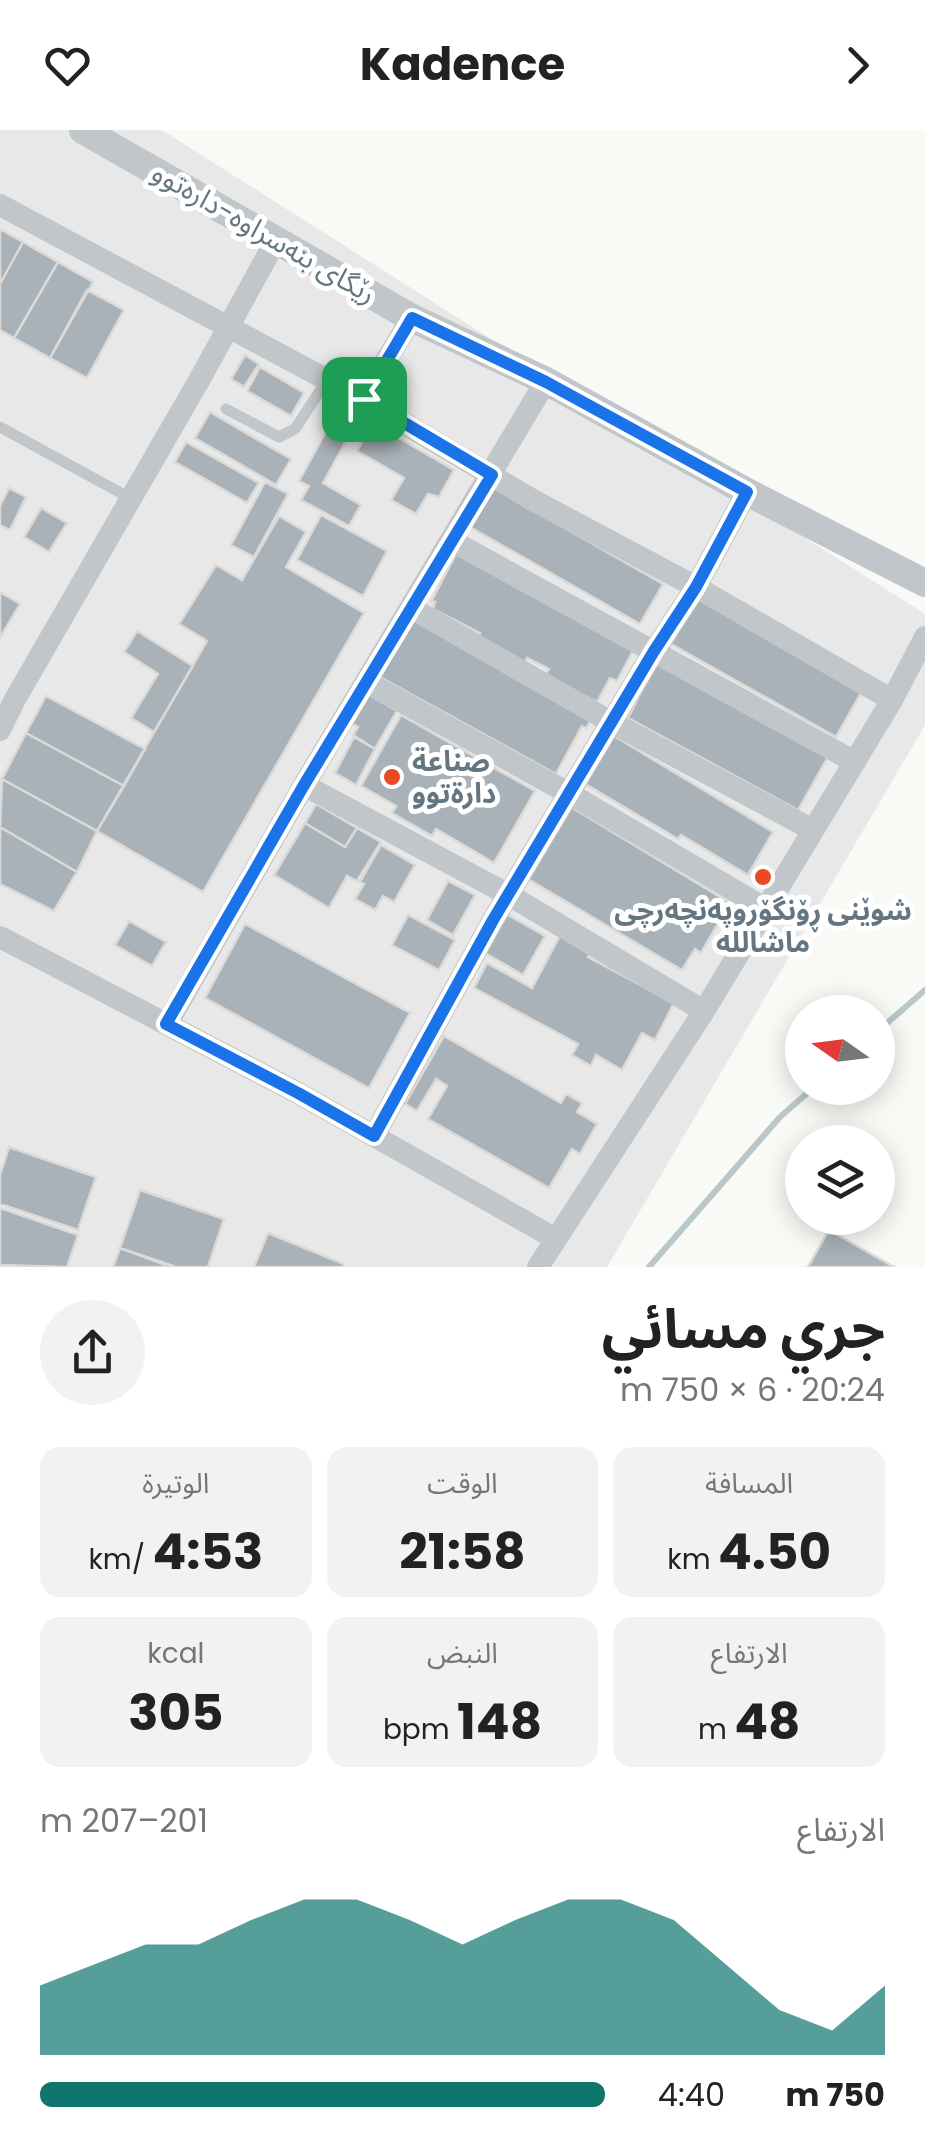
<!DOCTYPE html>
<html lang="ar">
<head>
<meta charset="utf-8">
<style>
  body { margin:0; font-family:Poppins,"Noto Sans Arabic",sans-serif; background:#f2f2f2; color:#222; direction:rtl; height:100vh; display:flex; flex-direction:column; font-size:38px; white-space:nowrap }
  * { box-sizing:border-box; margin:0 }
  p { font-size:32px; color:#767676 }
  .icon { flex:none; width:55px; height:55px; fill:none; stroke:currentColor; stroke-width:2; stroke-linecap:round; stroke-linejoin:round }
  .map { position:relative; height:1137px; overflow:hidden; direction:ltr }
  .drawer { display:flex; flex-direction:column; background:#fff; flex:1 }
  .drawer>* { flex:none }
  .needle { width:65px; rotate:284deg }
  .buttons { position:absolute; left:785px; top:865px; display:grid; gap:20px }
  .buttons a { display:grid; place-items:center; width:110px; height:110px; border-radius:50%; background:#fff; box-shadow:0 5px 25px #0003; font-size:50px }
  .pin { position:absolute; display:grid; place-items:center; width:85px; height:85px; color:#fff; margin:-42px; border-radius:20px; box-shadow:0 5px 15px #0006 }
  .round { display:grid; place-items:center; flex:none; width:105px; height:105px; border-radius:52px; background:#f2f2f2 }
  .headline { display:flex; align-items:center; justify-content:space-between; height:170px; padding:0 40px }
  h1 { font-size:55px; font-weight:700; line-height:75px }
  .figures { display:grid; grid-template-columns:repeat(3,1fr); gap:15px; height:170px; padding:10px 40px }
  .figures div { display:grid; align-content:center; border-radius:20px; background:#f2f2f2; text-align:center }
  .figures b { font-size:50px; font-weight:700 }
  .figures small { font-size:28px; font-weight:400 }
  .figures p { font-size:28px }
  .chart { height:280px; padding:20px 40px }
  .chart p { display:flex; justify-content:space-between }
  .chart svg { width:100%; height:180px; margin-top:10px; fill:#0f766e; opacity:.7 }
  ul { padding:0 40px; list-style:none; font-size:32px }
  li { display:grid; grid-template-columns:160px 120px 1fr; align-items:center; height:75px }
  li i { height:25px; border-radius:12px; background:#0f766e }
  header { display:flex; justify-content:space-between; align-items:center; height:130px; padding:0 40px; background:#fff; font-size:45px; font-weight:700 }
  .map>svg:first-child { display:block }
  .built { fill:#e7e8e7 }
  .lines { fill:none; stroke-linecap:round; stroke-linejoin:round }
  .stream { stroke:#b9c7ca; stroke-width:6 }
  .building { fill:#a9b2b8; stroke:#dbdad8; stroke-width:2.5 }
  .service { stroke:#c1c6ca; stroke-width:11 }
  .minor { stroke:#c1c6ca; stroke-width:22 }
  .tertiary { stroke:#c1c6ca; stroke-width:28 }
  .route-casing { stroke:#fff; stroke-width:20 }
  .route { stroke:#1a73e8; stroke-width:12 }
  .poi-dot { fill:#ea4925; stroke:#fff; stroke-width:4 }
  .labels { text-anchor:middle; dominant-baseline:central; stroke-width:10; stroke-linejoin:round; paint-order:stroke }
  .street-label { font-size:28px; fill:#637682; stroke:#fff }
  .poi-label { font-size:28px; font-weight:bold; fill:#637682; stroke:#fff; text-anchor:start }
</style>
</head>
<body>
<header><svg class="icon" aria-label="forward" viewBox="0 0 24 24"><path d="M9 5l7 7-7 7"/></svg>Kadence<svg class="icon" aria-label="heart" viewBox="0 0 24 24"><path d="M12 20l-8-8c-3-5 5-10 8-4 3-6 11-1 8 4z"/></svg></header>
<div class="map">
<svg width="925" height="1137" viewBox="0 0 925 1137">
  <rect width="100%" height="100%" fill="#f9f9f6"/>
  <path class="built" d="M0,0H162L925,484V595L607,1137H0Z"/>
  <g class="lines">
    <path class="stream" d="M878,901L925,860
      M649,1137L780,987L813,958"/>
  </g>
  <path class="building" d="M0,99L23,112L0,154Z
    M23,112L58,132L14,208L0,200V154Z
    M58,132L93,152L50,228L14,208Z
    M87,160L124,180L87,248L50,228Z
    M245,225L259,234L244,257L231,249Z
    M260,237L304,263L291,286L247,261Z
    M339,278L358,289L323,353L361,375L349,396L301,370L309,356L299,351Z
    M210,282L291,329L276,355L195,308Z
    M373,293L454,340L439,367L428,364L416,384L391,370L404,348L357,321Z
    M186,312L259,353L247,373L175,332Z
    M265,352L288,364L254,427L231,415Z
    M493,357L663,454L640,494L470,397Z
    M9,358L26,367L10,400L0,395V376Z
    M41,378L67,393L49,422L24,407Z
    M321,385L387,421L363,466L297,430Z
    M279,386L306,402L286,437L364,483L203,762L97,701L207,511L179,494L216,435L242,450Z
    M458,420L636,515L617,551L610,548L597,572L545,545L549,539L527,528L524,535L477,511L480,503L433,479L435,472H431Z
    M0,462L20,474L0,508Z
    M697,468L862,561L836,607L671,514Z
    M411,486L591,591L586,598L582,596L556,644L378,546Z
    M137,501L193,536L154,602L131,588L158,544L124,522Z
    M656,533L828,627L798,680L628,588Z
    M368,564L397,581L375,619L353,605L358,597L351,593Z
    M46,566L145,619L124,656L26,603Z
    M401,585L535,661L494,733L436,699L432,706L392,683L396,676L361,656Z
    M26,603L124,656L97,701L2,649Z
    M611,604L773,702L748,745L681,705L678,709L582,652Z
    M354,607L375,619L356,655L335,643Z
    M2,649L97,701L77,742L0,697Z
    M316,674L357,698L345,717L305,693Z
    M571,677L730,773L701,823L695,819L682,840L528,749Z
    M305,693L345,717L357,698L381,712L357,751L347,746L329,778L274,745Z
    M0,697L77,742L54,781L0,754Z
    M381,715L415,735L394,772L383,766L375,780L355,769L364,754L360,752Z
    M448,751L475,765L453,805L427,790Z
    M505,783L545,806L523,845L483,822Z
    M408,785L455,810L439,840L392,815Z
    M129,791L166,812L152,836L115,815Z
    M245,794L410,883L369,958L205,868Z
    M561,804L592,820L588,827L674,873L655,910L642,903L622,940L596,925L591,936L572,925L578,914L474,858L487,833L532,858Z
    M444,906L561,973L566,964L582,973L577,982L597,994L580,1024L572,1019L549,1058L428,989L447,956L436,949L417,981L405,974Z
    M9,1017L96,1047L78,1100L0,1074V1045Z
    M140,1060L224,1089L208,1137H176L120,1118Z
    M0,1078L78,1105L67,1137L0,1135Z
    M829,1100L894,1137H808Z
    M268,1103L344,1134L343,1137H254Z
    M120,1118L171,1137H113Z"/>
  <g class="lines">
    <path class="service" d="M226,279L279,307L295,299L327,250
      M0,297L130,368"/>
    <path class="minor" d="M0,75L363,269L531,369L696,457L892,570
      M363,269L412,188
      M452,411L855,632
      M411,478L611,592L813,700
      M366,552L570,664L766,779
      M0,600L14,571L201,247L276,110
      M304,655L509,765L704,881
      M0,807L298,963L556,1109
      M167,894L304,655L546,251
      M374,1006L493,790L654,521L696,457L747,362
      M538,1137L704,881L892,570L925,507"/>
    <path class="tertiary" d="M83,0L412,188L546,251L747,362L925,453"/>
  </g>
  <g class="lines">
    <g class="route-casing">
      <path id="route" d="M412,188L546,252L747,362L696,457L654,521L493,790L374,1006L298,963L166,894L304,655L492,345L364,269Z"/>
    </g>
    <use href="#route" class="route"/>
  </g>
  <g class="poi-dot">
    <circle cx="392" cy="647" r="10"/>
    <circle cx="763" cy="747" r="10"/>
  </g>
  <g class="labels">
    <g class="street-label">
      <text transform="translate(264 103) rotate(30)">رێگای بنەسراوە-دارەتوو</text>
    </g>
    <g class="poi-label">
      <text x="412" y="631">صناعة<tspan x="412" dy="32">دارةتوو</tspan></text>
      <text x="763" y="780" text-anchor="middle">شوێنی ڕۆنگۆروپەنچەرچی<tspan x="763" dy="32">ماشاللە</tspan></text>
    </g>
  </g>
</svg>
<div class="buttons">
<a><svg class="needle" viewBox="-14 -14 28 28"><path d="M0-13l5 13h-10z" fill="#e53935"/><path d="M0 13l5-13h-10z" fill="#767676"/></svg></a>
<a><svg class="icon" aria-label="layers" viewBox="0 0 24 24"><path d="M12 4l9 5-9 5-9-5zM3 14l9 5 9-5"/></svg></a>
</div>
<div class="pin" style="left:364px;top:269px;background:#1e9e55"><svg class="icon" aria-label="arrive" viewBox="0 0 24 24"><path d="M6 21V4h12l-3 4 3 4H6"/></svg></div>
</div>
<section class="drawer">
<div class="headline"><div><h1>جري مسائي</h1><p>20:24 · 6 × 750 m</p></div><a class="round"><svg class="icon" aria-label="share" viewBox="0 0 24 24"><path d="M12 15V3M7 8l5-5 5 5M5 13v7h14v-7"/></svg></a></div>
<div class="figures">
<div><p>المسافة</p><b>4.50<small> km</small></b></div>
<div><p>الوقت</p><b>21:58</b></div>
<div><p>الوتيرة</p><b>4:53<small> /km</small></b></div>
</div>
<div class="figures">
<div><p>الارتفاع</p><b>48<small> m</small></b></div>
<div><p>النبض</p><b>148<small> bpm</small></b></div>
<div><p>kcal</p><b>305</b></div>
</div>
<div class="chart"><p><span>الارتفاع</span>201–207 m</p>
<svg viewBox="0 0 160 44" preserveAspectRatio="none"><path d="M0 44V27L10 22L20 17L30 17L40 11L50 6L60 6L70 11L80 17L90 11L100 6L110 6L120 11L130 22L140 33L150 38L160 27V44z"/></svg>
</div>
<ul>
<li><b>750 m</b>4:40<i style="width:100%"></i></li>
</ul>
</section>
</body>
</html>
